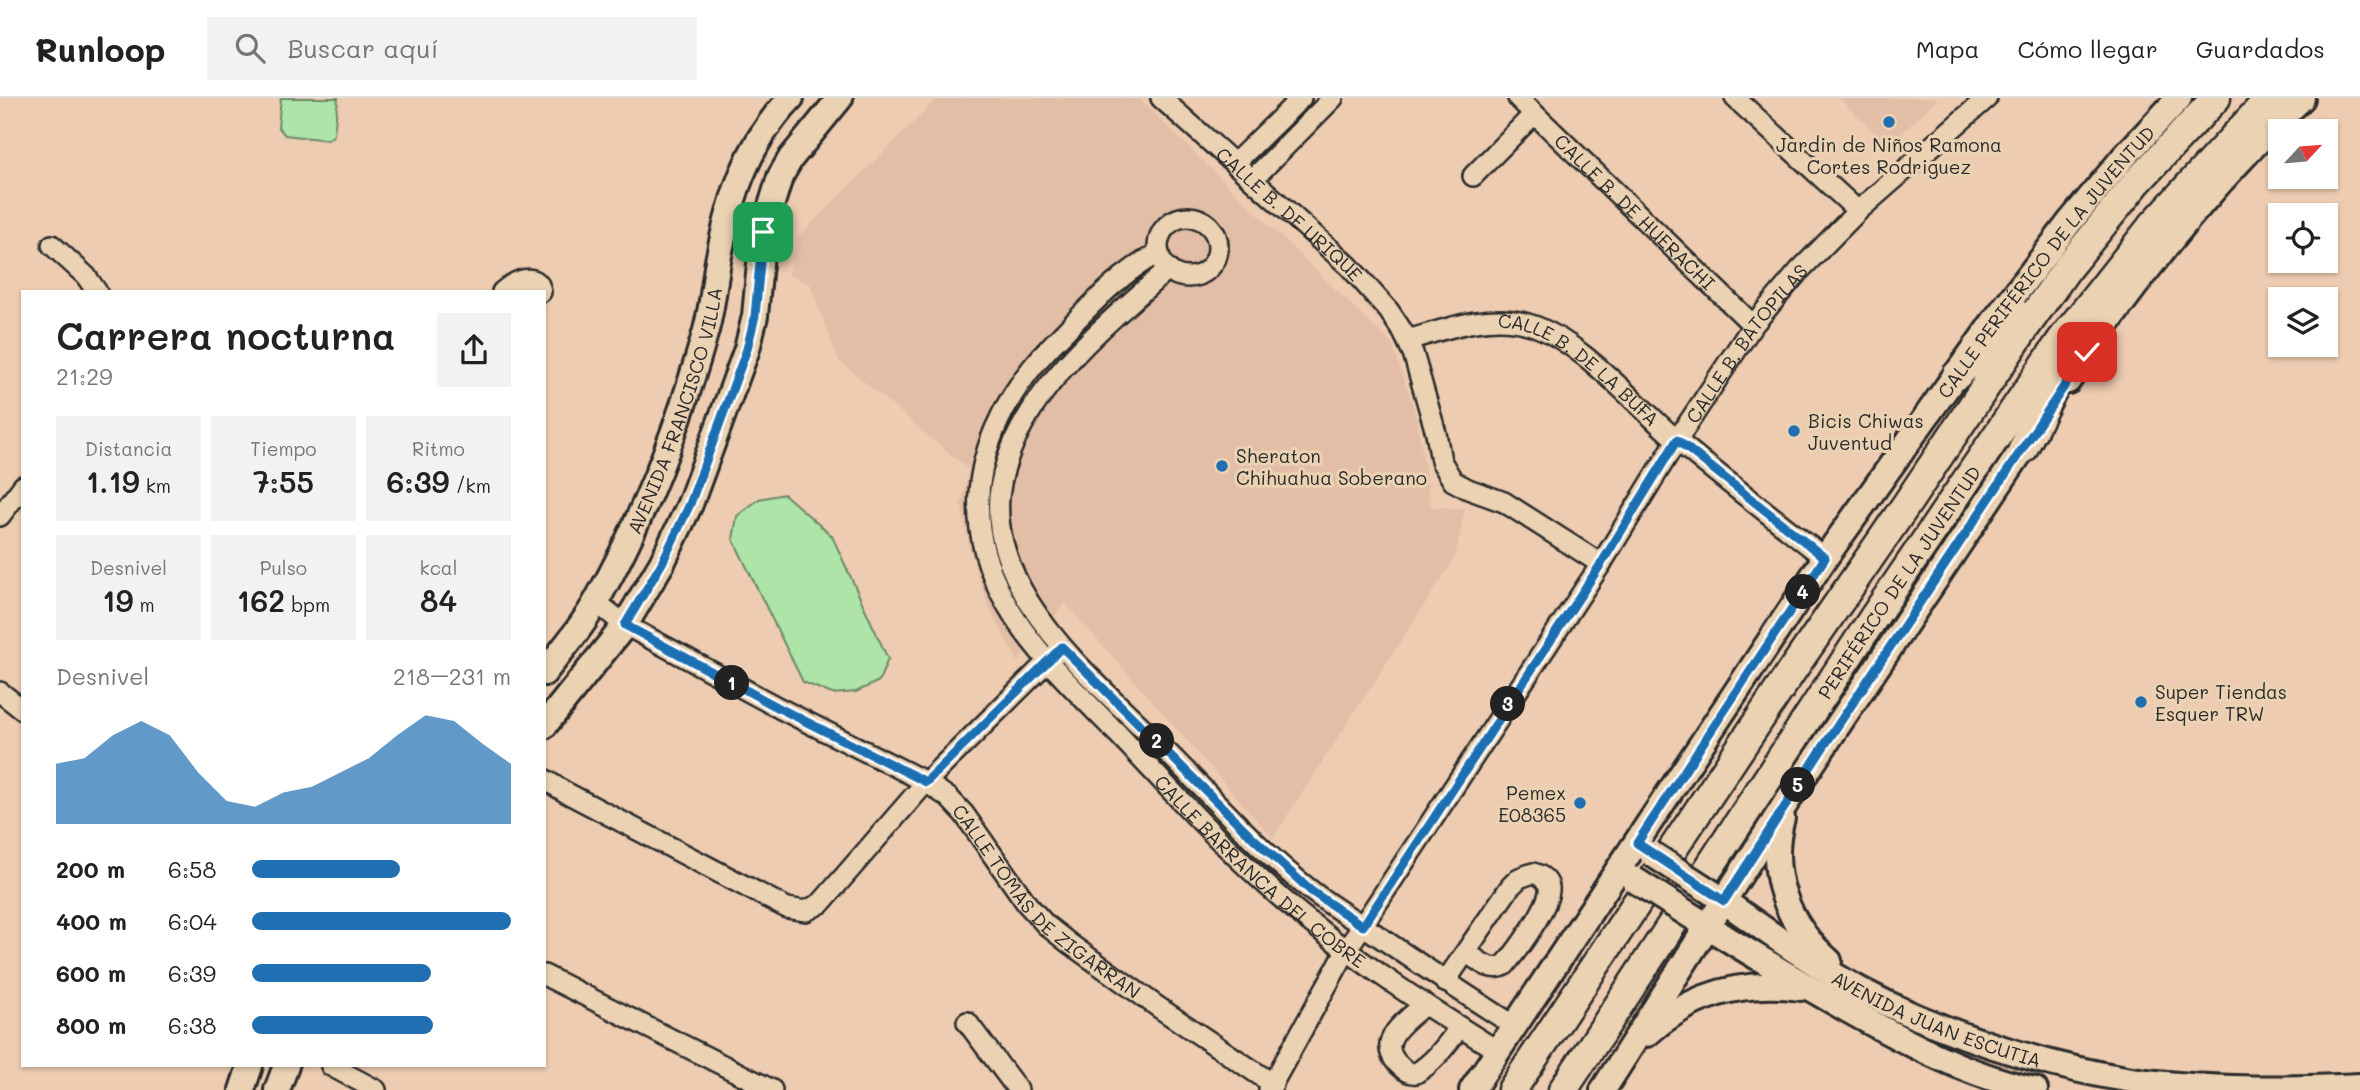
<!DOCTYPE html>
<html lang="es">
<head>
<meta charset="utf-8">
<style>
  body { margin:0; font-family:Mali,sans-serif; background:#f2f2f2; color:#222; height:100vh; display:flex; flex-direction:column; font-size:26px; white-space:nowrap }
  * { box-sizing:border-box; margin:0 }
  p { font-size:23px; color:#767676 }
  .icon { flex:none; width:38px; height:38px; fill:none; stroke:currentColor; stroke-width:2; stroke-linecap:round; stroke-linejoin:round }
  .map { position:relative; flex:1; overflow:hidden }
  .sheet { position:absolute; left:21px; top:192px; width:525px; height:777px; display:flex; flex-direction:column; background:#fff; border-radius:0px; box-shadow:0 2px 5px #0004 }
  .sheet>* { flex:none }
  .needle { width:46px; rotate:64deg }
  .tools { position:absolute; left:2268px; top:21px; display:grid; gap:14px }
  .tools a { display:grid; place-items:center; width:70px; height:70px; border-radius:0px; background:#fff; box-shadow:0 2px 5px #0004; font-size:35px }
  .pin { position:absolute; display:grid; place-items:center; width:60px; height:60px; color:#fff; margin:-30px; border-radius:14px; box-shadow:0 4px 10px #0006 }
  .km { position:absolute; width:35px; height:35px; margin:-18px; border-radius:50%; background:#222; color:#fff; font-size:19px; line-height:35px; text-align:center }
  .round { display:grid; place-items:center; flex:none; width:74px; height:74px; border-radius:0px; background:#f2f2f2 }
  .head { display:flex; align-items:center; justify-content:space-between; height:119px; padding:0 35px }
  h1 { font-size:38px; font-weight:600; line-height:52px }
  .metrics { display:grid; grid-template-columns:repeat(3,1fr); gap:10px; height:119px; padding:7px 35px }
  .metrics div { display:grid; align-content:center; border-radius:0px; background:#f2f2f2; text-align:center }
  .metrics b { font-size:30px; font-weight:600 }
  .metrics small { font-size:19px; font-weight:400 }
  .metrics p { font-size:19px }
  .chart { height:196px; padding:14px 35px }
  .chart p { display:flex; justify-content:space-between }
  .chart svg { width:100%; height:126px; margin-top:7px; fill:#1f6fb2; opacity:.7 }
  ul { padding:0 35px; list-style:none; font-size:23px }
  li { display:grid; grid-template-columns:112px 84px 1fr; align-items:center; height:52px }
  li i { height:18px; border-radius:9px; background:#1f6fb2 }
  header { display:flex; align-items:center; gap:42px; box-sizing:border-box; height:98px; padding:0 35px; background:#fff; border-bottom:2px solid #e0e0e0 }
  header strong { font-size:33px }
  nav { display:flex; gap:38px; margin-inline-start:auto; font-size:24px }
  .search { width:490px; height:63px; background:#f2f2f2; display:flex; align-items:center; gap:18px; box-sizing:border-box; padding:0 24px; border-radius:0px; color:#767676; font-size:26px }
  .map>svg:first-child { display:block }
  .built { fill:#e3bea6 }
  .green { fill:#aee4a7; stroke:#6c8869; stroke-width:2 }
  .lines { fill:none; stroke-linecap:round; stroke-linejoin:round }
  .minor-casing { stroke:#2b2b2b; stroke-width:24 }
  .major-casing { stroke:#2b2b2b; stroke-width:30 }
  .highway-casing { stroke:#2b2b2b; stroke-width:33 }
  .minor { stroke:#ebd2b3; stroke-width:19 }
  .major { stroke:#ebd2b3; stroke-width:24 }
  .highway { stroke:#ebd2b3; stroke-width:28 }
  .major-bridge-casing { stroke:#2b2b2b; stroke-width:30; stroke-linecap:butt }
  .major-bridge { stroke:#ebd2b3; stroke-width:24 }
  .route-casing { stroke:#fff; stroke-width:14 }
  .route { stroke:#1f6fb2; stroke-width:9 }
  .poi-dot { fill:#1f6fb2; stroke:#ebd2b3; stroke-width:2.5 }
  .labels { text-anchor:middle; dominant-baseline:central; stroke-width:6; stroke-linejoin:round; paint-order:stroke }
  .poi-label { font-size:19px; fill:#2b2b2b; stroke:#ebd2b3; text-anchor:start }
  .street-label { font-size:19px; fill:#2b2b2b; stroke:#ebd2b3 }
</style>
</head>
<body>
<header>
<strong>Runloop</strong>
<div class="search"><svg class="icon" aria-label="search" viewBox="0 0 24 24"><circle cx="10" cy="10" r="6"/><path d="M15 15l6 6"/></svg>Buscar aquí</div>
<nav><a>Mapa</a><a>Cómo llegar</a><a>Guardados</a></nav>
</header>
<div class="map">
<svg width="2360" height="992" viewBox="0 0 2360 992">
  <rect width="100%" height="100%" fill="#eeccb1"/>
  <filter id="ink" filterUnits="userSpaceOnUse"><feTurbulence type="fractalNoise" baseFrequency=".0143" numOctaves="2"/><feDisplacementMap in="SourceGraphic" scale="14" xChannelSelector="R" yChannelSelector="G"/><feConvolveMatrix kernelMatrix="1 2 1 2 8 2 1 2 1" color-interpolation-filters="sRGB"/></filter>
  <g filter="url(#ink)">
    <path class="built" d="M936,0H1138L1392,246L1416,316L1431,409L1465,410L1455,460L1273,740L1065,505L1018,564L989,510L971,457L961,406L969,372L838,262L810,186L788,177L798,139L937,1Z
      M1839,0H1938L1889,48Z"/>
    <path class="green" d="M281,0H338L334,37L328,42L285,37L278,29Z
      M784,396L832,438L888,561L879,583L856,594L832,596L803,584L733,441L737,418L759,401Z"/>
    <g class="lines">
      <g class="minor-casing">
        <g id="minor">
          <path id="s1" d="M1161,0L1349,168L1389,213L1403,234L1413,255L1436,335L1441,363L1453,383L1468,391L1504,404L1601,466"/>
          <path id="s2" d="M1518,0L1753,227"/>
          <path d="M1735,0L1858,113"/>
          <path d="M1235,65L1301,0"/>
          <path d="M1473,78L1534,16"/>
          <path d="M1253,81L1333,0"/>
          <circle cx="1188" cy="149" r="30"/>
          <path d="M52,147L86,178L97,194"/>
          <path id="s3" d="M1159,155C1118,175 1083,216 1051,248C1004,297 971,362 980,431C992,518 1062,578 1119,637C1168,689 1216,742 1270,790C1339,852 1419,904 1498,953"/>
          <path d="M1168,171C1101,231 1009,303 999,399C996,436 1010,473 1029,504C1065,562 1121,607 1168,655C1215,702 1260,754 1313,794C1330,807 1348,818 1365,829C1415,863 1464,896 1515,928"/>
          <path d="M502,194C513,184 538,171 541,194"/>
          <path id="s4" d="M1408,242C1446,231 1489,214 1528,226C1579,240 1637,309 1679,344C1727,384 1776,422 1825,460"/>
          <path d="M0,418L23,388"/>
          <path id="s5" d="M596,504L625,527L779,610L926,684L949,700L964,716L1027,806L1046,827L1070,846L1158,909L1273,986"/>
          <path d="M0,594L23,612"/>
          <path d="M544,681L565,694L787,810L806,813L821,805L926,684L1055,556"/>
          <path d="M544,877L772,992"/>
          <path d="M1445,884L1510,789L1519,780L1533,775C1540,777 1547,781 1549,789C1552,806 1516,854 1505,867C1490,875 1478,862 1466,854"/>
          <path d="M1424,907C1407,922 1376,941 1397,965C1403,971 1408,976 1416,975C1435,964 1447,946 1460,929"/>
          <path d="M967,924L1018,992"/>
          <path d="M331,968L376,992"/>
          <path id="s6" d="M1269,992L1347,851L1601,466L1677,342L1753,227L1799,173L1858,113L1987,0"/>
        </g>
      </g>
      <g class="major-casing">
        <g id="major">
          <path d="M2068,283C2136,180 2212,85 2302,0"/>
          <path id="s7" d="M544,575C562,552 583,528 597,502C644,419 679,328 705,236C712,212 714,187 718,163C730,101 746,47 791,0"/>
          <path d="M544,628L625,527L662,465L690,406L747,251L755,218L763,134L780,79L791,60L840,0"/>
          <path d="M1782,720C1767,774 1787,827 1829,863"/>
          <path id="s8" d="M1714,796C1762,830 1809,864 1860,892C1939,934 2043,968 2132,982C2206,992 2285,992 2360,988"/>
          <path d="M1696,821C1746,853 1797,883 1848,912C1907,945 1969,978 2035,992"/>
          <path d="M1647,936C1691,896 1743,882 1801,890"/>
          <path d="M242,992L250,968"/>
          <path d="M277,992L286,968"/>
          <path id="s9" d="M1472,992L1825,460L1995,222L2069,125L2123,60L2179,0"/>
          <path d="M1603,992L1786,705L2034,334"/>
        </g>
      </g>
      <g class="highway-casing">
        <g id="highway">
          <path d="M1957,277L2018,217"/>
          <path d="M2023,351L2072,253"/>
          <path d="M1512,992L1793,571L1906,407L2024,231L2068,169L2137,84L2216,0"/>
          <path id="s10" d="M1563,992L1874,519L2061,243L2153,127L2270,0"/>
        </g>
      </g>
      <use href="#minor" class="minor"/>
      <use href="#major" class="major"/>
      <use href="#highway" class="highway"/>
      <g class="major-bridge-casing">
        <path id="major-bridge" d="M1652,756L1714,796
          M1633,781L1696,821"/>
      </g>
      <use href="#major-bridge" class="major-bridge"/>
    </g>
  </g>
  <g class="lines" filter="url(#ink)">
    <g class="route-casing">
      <path id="route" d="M763,134L755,218L747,251L690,406L662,465L625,527L779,610L926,684L1062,549L1251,738L1311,793L1363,828L1601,466L1677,342L1825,460L1637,745L1724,803L1820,654L2087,254"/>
    </g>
    <use href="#route" class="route"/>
  </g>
  <g class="poi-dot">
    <circle cx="1889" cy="24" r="7"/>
    <circle cx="1794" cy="333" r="7"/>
    <circle cx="1222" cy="368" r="7"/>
    <circle cx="2141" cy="604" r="7"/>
    <circle cx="1580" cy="705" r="7"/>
  </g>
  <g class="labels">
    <g class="poi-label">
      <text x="1889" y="46" text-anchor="middle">Jardin de Niños Ramona<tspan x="1889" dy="22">Cortes Rodriguez</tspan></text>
      <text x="1808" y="322">Bicis Chiwas<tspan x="1808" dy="22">Juventud</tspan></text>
      <text x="1236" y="357">Sheraton<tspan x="1236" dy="22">Chihuahua Soberano</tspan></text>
      <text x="2155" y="593">Super Tiendas<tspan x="2155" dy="22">Esquer TRW</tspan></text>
      <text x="1566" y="694" text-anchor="end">Pemex<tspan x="1566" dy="22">E08365</tspan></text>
    </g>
    <g class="street-label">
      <text stroke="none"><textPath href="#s2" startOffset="163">CALLE B. DE HUERACHI</textPath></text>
      <text stroke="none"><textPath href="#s1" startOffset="173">CALLE B. DE URIQUE</textPath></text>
      <text stroke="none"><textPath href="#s9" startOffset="1008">CALLE PERIFÉRICO DE LA JUVENTUD</textPath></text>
      <text stroke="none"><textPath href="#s6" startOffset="887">CALLE B. BATOPILAS</textPath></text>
      <text stroke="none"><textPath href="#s4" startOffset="189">CALLE B. DE LA BUFA</textPath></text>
      <text stroke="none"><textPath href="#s7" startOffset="296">AVENIDA FRANCISCO VILLA</textPath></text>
      <text stroke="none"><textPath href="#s10" startOffset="609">PERIFÉRICO DE LA JUVENTUD</textPath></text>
      <text stroke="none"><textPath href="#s3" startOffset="796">CALLE BARRANCA DEL COBRE</textPath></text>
      <text stroke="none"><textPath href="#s5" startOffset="548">CALLE TOMÁS DE ZIGARRAN</textPath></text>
      <text stroke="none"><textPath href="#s8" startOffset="257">AVENIDA JUAN ESCUTIA</textPath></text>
    </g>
  </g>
</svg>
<div class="tools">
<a><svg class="needle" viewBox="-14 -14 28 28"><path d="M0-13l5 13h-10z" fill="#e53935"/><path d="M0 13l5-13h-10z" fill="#767676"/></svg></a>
<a><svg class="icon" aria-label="locate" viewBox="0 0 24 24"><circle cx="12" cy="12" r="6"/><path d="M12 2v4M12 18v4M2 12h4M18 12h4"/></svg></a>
<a><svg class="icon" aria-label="layers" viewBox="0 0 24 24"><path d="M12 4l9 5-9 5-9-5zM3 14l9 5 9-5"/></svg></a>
</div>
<div class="pin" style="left:763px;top:134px;background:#1e9e55"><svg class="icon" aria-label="arrive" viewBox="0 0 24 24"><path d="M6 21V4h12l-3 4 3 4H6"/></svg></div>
<div class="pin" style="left:2087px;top:254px;background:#d93025"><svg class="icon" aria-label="check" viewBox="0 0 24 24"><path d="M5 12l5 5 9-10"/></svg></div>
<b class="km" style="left:732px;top:585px">1</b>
<b class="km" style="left:1157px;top:643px">2</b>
<b class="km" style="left:1508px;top:606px">3</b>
<b class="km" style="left:1803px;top:494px">4</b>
<b class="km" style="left:1798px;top:687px">5</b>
<section class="sheet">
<div class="head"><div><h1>Carrera nocturna</h1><p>21:29</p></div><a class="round"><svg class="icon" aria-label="share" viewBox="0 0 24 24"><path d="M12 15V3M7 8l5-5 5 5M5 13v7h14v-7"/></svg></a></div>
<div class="metrics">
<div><p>Distancia</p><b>1.19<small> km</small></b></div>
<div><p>Tiempo</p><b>7:55</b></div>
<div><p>Ritmo</p><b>6:39<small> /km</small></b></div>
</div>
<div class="metrics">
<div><p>Desnivel</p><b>19<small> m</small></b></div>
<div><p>Pulso</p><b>162<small> bpm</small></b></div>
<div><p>kcal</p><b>84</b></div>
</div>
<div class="chart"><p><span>Desnivel</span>218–231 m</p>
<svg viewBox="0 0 160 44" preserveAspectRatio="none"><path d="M0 44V23L10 21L20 13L30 8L40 13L50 26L60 36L70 38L80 33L90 31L100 26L110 21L120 13L130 6L140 8L150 16L160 23V44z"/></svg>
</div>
<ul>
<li><b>200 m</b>6:58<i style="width:57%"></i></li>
<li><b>400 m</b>6:04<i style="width:100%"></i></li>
<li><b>600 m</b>6:39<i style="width:69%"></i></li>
<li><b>800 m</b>6:38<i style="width:70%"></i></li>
</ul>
</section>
</div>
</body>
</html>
